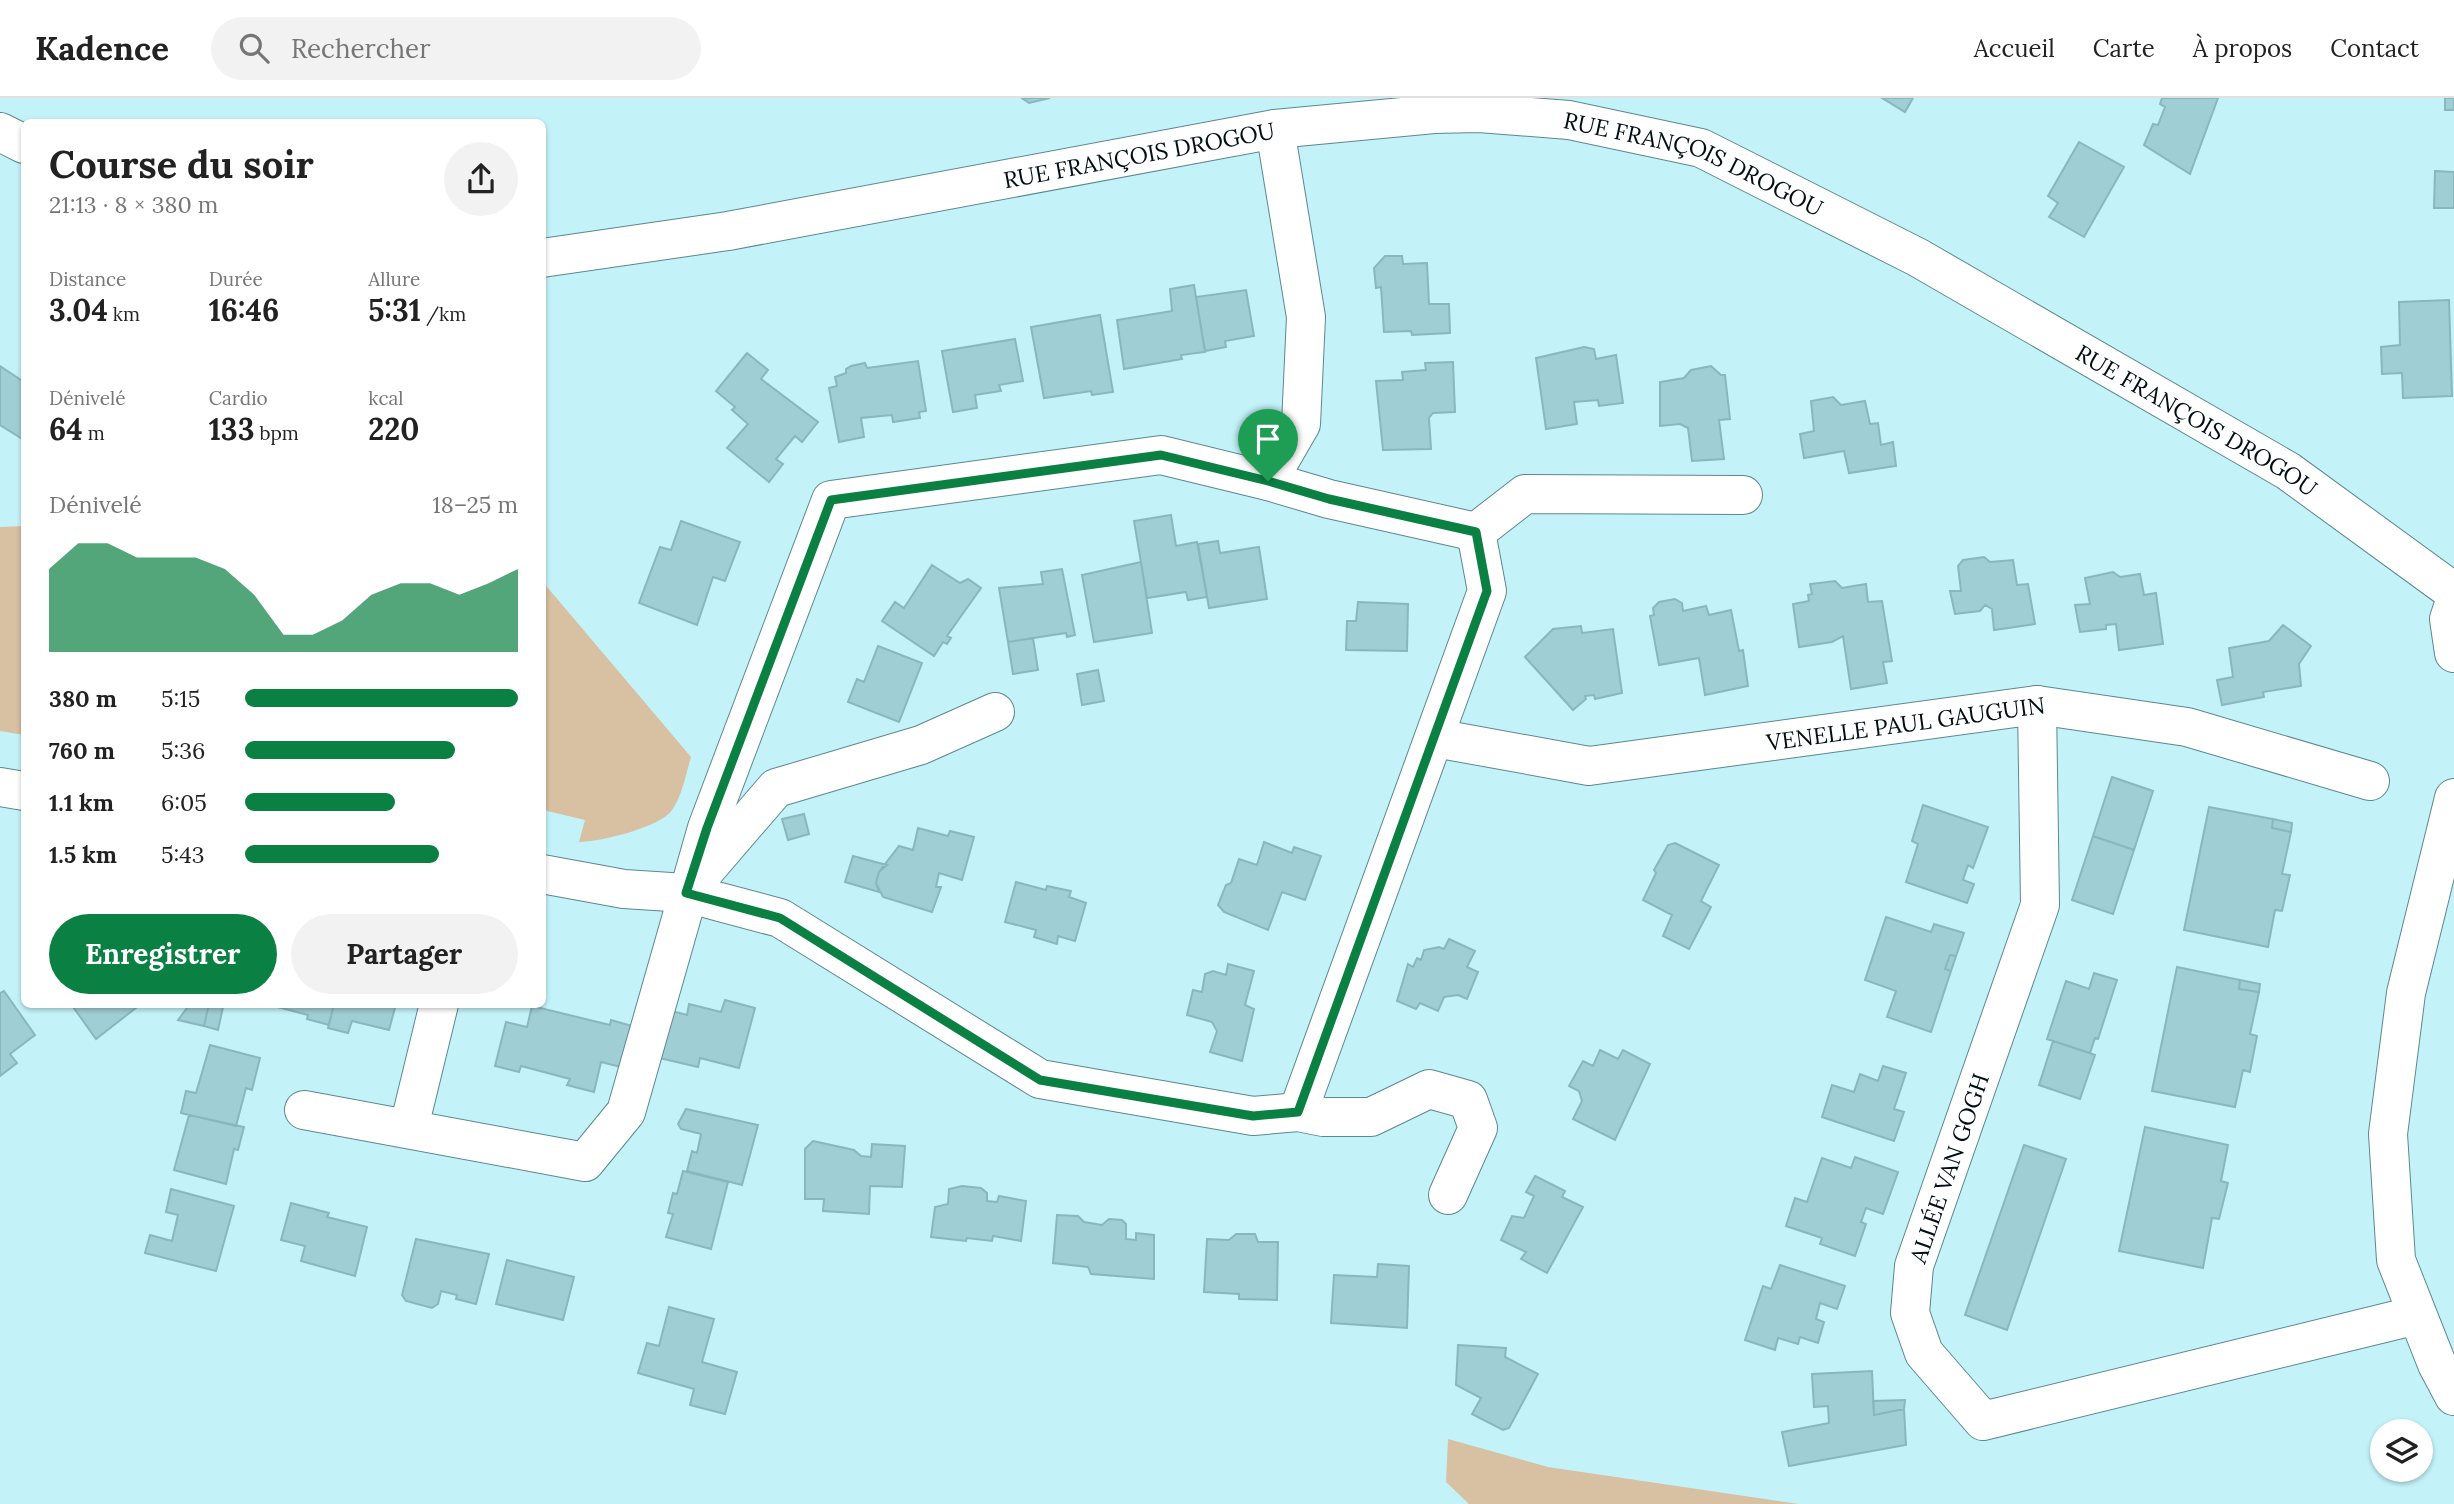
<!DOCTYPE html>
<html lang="fr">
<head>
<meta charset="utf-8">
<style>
  body { margin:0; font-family:Lora,serif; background:#f2f2f2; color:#222; height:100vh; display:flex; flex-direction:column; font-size:26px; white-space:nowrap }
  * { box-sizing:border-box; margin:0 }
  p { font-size:23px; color:#767676 }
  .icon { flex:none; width:38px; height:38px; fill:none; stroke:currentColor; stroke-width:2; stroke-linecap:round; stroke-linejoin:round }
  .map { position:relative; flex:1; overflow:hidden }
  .panel { position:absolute; left:21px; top:21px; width:525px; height:889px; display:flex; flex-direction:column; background:#fff; border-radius:10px; box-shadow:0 2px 5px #0004 }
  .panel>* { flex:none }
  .fabs { position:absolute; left:2370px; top:1321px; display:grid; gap:14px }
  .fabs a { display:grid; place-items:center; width:63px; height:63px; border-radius:50%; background:#fff; box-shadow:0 2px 5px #0004; font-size:35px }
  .pin { position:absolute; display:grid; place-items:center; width:60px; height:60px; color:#fff; margin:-72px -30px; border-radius:50% 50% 50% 0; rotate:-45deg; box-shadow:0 0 7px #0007 }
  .pin .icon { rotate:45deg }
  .round { display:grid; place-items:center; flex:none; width:74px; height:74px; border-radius:37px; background:#f2f2f2 }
  .summary { display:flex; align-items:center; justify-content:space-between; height:119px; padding:0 28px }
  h1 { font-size:38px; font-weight:700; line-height:52px }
  .figures { display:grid; grid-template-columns:repeat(3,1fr); gap:10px; height:119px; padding:7px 28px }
  .figures div { display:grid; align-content:center }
  .figures b { font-size:30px; font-weight:700 }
  .figures small { font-size:19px; font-weight:400 }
  .figures p { font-size:19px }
  .chart { height:196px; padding:14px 28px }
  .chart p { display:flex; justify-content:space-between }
  .chart svg { width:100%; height:126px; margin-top:7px; fill:#0b8043; opacity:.7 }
  .cta { display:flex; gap:14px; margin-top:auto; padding:14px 28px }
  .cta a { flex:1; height:80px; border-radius:42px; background:#0b8043; color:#fff; font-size:28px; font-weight:700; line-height:80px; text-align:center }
  .cta a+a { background:#f2f2f2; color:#222 }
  ul { padding:0 28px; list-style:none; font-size:23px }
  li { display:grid; grid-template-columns:112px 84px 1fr; align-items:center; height:52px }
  li i { height:18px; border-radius:9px; background:#0b8043 }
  header { display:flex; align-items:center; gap:42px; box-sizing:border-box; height:98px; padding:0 35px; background:#fff; border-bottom:2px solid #e0e0e0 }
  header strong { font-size:33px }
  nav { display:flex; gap:38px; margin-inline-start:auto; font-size:24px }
  .search { width:490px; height:63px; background:#f2f2f2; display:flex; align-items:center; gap:18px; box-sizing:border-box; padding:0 24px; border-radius:38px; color:#767676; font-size:26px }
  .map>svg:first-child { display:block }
  .green { fill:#d8c0a3 }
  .building { fill:#9fced4; stroke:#8ab7be; stroke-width:2 }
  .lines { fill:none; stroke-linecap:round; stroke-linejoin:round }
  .street-casing { stroke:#5c888e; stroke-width:40 }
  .secondary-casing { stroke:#5c888e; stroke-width:40 }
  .street { stroke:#fff; stroke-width:38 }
  .secondary { stroke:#fff; stroke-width:38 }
  .route-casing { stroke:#fff; stroke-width:14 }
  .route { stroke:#0b8043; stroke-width:9 }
  .labels { text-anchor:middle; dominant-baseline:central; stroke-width:7; stroke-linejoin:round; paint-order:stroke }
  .street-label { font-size:23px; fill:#010f12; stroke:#fff }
</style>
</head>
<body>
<header>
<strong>Kadence</strong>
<div class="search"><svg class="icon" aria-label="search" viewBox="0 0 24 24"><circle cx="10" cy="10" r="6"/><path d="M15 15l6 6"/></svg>Rechercher</div>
<nav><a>Accueil</a><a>Carte</a><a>À propos</a><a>Contact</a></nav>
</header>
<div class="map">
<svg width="2454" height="1406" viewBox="0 0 2454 1406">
  <rect width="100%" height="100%" fill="#c3f3f9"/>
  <path class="green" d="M24,428V637L0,633V429Z
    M542,483L691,659C686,676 682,698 672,712C661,729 600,744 579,744L585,722L543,712Z
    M1448,1341L1548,1369L1799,1406H1469L1446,1384Z"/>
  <path class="building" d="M1050,0L1029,5L1023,1L1032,0Z
    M1882,0H1913L1905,14Z
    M2162,0H2218L2190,76L2144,47L2153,26L2158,27L2165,9L2160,6Z
    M2445,0H2454V12H2445Z
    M2079,44L2124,69L2084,139L2049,119L2058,105L2048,98Z
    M2435,73L2454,74V110H2434Z
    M1385,158H1402L1403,166L1427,165L1429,206H1449L1450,235L1412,237L1411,233L1384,234L1381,189L1376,190L1374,170Z
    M1194,187L1205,254L1181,257L1182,261L1124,271L1117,222L1172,213L1170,191Z
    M1246,192L1254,238L1225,243L1226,249L1205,253L1196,199Z
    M2449,202L2452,298L2403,300L2402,275L2382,276L2381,249L2400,247L2399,204Z
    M1100,217L1113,294L1092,297L1091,293L1044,300L1031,229Z
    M1015,241L1023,283L999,287L1001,293L975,297L977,310L953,314L942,253Z
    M1584,249L1594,251L1596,261L1616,257L1623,305L1599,308L1598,302L1574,304L1577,326L1546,331L1536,260Z
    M747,255L768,272L761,281L818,324L802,344L795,338L776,361L783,366L769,384L727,350L748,326L732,312L735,309L716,293Z
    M918,263L926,313L919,314L920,320L893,324L892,317L861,320L864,339L839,344L829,290L837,288L835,279L846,275V271L851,268L865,265L867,270Z
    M1453,264L1455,314L1433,315L1429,320L1431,351L1383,352L1376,283L1403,282L1402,274L1426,272L1425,265Z
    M0,268L24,284V342L0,327Z
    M1711,268L1721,277H1725L1730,321L1719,322L1724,361L1692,363L1688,330L1680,326L1660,328V284L1684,280L1691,272Z
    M1833,299L1841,307L1865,303L1870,326L1878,325L1881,347L1893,344L1896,368L1849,375L1844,353L1804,360L1800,336L1814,333L1811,303Z
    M1171,417L1176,448L1197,444L1207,499L1188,502L1186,494L1147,500L1134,423Z
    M681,423L740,444L725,483L713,479L697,527L639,505L660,449L671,452Z
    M1218,443L1220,455L1259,449L1267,501L1209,510L1198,446Z
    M1984,459L1990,464L2013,462L2017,487L2028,486L2035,526L1994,532L1992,511L1985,507L1980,513L1955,516L1950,493H1961L1958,468L1963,462Z
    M1141,464L1152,535L1094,544L1082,477Z
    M932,467L960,485L968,481L981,490L947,538L951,540L947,546L943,544L934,558L882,523L895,504L904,510Z
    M1062,471L1075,537L1067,539L1066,535L1008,544L999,490L1043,486L1041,474Z
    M2113,474L2120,479L2140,476L2144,497L2156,495L2163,546L2119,552L2116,526L2106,527V531L2080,534L2075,507L2090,506L2085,480Z
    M1835,483L1842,490L1866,486L1868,504L1882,503L1892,563L1883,564L1887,585L1851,591L1843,538L1832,544L1799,549L1793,506L1809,503L1808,497L1812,496L1810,486Z
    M1675,501L1682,505L1683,513L1706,508L1709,517L1731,512L1739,553L1743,552L1748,588L1705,597L1699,560L1659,567L1650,518L1654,517L1653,510L1659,504Z
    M1358,504L1408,506L1407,553L1346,552L1347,523H1356Z
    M2283,527L2311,548L2299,566L2301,588L2263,594L2264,599L2222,607L2217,582L2233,579L2229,550L2269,543Z
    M1581,528L1582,535L1613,531L1622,595L1595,601L1594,597L1585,598L1586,601L1573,612L1525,559L1553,531Z
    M1033,540L1038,572L1013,576L1008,544Z
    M878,548L922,565L899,624L848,604L857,581L864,584Z
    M1098,572L1104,603L1082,607L1077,576Z
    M2112,679L2153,693L2134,752L2093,738Z
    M1923,707L1988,729L1973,770L1968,767L1963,782L1974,786L1967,805L1906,784L1918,746L1912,743Z
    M2209,709L2273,721L2272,730L2291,734L2282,776L2290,777L2282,813L2275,812L2268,849L2184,832Z
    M804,716L809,736L788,742L782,721Z
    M2273,721L2292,725L2291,734L2272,730Z
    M918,730L948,738L950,733L974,739L962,782L939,775L936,789H941L932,814L883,799L876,785L879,774L899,748L913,752Z
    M2093,738L2134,752L2113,816L2072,802Z
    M1264,744L1292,755L1294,749L1321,758L1305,802L1282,794L1268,832L1224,814L1218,807L1226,787L1231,785L1239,761L1257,767Z
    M1675,745L1719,767L1701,803L1711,809L1689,851L1663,838L1672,817L1643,802L1656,775L1654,772L1668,747Z
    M853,758L887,767L879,774L876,785L879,794L845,784Z
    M1016,784L1046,792L1047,788L1071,793L1069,799L1086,805L1075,843L1058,838L1057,846L1034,839L1036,832L1005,824Z
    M1886,819L1931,834L1934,826L1964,835L1956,858L1950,857L1945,871L1951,873L1931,934L1887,919L1896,893L1865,882Z
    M1449,841L1475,853L1467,869L1478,874L1467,901L1458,897L1444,899L1438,913L1420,905L1416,911L1397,903L1408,866L1413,869L1417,860L1421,862L1424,852L1439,849L1444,851Z
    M1950,857L1956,858L1951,873L1945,871Z
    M1228,866L1254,873L1245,907L1254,911L1242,963L1210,954L1217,933L1212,924L1187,917L1193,892L1202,894L1205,876L1213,873L1226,877Z
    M2177,869L2240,882L2239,891L2259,894L2250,936L2257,938L2250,974L2243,972L2235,1009L2152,993Z
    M2094,875L2117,882L2098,941L2095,940L2090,955L2047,941L2066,883L2089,891Z
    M2240,882L2260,886L2259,894L2239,891Z
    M4,893L35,937L10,956L17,965L0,978V895Z
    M725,902L755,910L739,970L700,960L698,969L655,959L668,912L687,917L689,906L721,914Z
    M71,906H141L96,941Z
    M190,906H209L204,928L178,922Z
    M209,906L223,909L218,932L204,928Z
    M266,906H334L329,927L307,921L308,917Z
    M334,906H396L389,932L352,923L348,935L328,930Z
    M532,908L610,927L611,922L639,930L629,971L601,964L594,994L567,987L570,981L521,968L519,974L495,968L506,924L527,929Z
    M2053,943L2095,957L2080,1001L2039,987Z
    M210,947L260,960L252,992L246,990L236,1028L181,1015L186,993L196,995Z
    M1600,952L1618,961L1623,952L1650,966L1615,1042L1573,1021L1582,1003L1579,993L1569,988L1583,963L1593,968Z
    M1883,968L1906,975L1894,1011L1904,1014L1894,1043L1822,1019L1832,987L1854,994L1860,976L1878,983Z
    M686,1011L758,1027L742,1087L687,1073L692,1053L697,1055L701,1036L681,1031L678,1026Z
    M189,1017L244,1029L238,1052L234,1051L226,1086L174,1072Z
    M2145,1029L2228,1047L2221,1083L2228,1085L2219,1121L2212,1120L2203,1170L2119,1153Z
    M813,1043L854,1052L861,1058L871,1059L872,1046L905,1048L902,1089L870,1088L869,1116L823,1113L824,1101H805V1051Z
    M2024,1047L2066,1061L2007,1232L1965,1217Z
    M1855,1059L1898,1074L1883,1116L1866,1110L1861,1124L1866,1126L1855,1158L1820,1146L1822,1140L1786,1128L1795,1100L1807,1104L1822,1060L1851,1070Z
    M683,1073L728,1084L711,1151L666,1139L673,1116L668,1115L673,1095L677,1096Z
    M1535,1078L1565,1093L1562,1099L1583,1109L1547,1175L1521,1161L1526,1154L1501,1142L1512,1118L1524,1120L1534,1098L1526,1094Z
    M962,1088L981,1090L987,1095V1103L997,1104L999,1098L1026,1103L1021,1143L993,1138L992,1143L967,1140L966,1143L931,1139L935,1109L948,1106L949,1091Z
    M171,1091L234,1108L216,1173L145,1155L150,1137L172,1143L178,1117L166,1114Z
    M291,1105L329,1115L327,1119L367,1129L355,1178L301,1163L305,1148L281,1142Z
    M1057,1117L1078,1118L1084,1124L1102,1127L1109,1121L1122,1122L1126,1126V1141L1136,1142V1135L1154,1137V1181L1091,1176L1088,1169L1053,1165Z
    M1236,1136H1255L1258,1144H1278L1277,1202L1239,1201V1196L1204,1194L1207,1141L1229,1142Z
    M416,1141L489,1156L476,1206L456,1201L457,1197L441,1193L438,1206L432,1210L406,1203L402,1197Z
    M507,1162L574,1179L563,1222L496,1206Z
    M1378,1166L1409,1168L1407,1230L1331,1225L1334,1177L1377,1179Z
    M1780,1167L1845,1188L1837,1211L1820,1205L1816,1221L1824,1224L1818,1245L1800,1239L1798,1246L1778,1240L1775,1252L1745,1242L1763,1188L1771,1191Z
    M669,1209L714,1221L702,1264L737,1274L725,1316L690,1307L694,1291L638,1275L647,1245L659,1248Z
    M1458,1247L1506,1250L1505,1259L1538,1276L1509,1330L1503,1332L1472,1316L1481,1300L1456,1287Z
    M1872,1273L1874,1317L1904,1311L1906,1347L1789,1368L1782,1334L1829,1325L1828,1308L1814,1309L1812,1276Z
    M1905,1302L1904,1311L1874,1317L1873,1303Z"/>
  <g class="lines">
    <g class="street-casing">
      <g id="street">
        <path d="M1268,383L1301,326L1306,219L1275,31"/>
        <path d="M1476,434L1525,396L1743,397"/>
        <path d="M2037,607L2040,807L1914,1168L1910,1215L1924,1255L1983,1323L2417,1217"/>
        <path id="s1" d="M1435,640L1589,668L2037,607L2187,629L2370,683"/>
        <path d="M0,689L24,693"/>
        <path d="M542,776L624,791L686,795L780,820L1040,981L1253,1018L1298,1014L1323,1019H1371L1429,991L1468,1002L1478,1030L1448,1097"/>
        <path d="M696,783L776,690L921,647L995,614"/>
        <path d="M304,1012L585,1064L626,1014L707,730L831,402L1161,357L1268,383L1329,401L1476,434"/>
        <path d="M1298,1014L1487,493L1476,434"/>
        <path d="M409,1029L439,906"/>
      </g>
    </g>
    <g class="secondary-casing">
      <g id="secondary">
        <path d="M0,34L24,46"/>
        <path id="s2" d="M542,160L728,133L1275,31L1434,16L1479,15L1569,22L1701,50L1917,159L2288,373L2454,494"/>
        <path d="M2454,506L2449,521L2454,555"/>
        <path d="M2454,700L2406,895L2388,1036L2396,1162L2437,1266L2454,1298"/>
      </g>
    </g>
    <use href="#street" class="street"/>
    <use href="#secondary" class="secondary"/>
  </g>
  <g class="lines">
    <g class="route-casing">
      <path id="route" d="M1161,357L1268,383L1329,401L1476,434L1487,493L1298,1014L1253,1018L1040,982L780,820L686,795L707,730L831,402Z"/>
    </g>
    <use href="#route" class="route"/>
  </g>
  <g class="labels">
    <g class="street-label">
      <text stroke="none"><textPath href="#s2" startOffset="606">RUE FRANÇOIS DROGOU</textPath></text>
      <text stroke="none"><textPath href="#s2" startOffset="1172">RUE FRANÇOIS DROGOU</textPath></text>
      <text stroke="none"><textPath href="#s2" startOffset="1740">RUE FRANÇOIS DROGOU</textPath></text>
      <text stroke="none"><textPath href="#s1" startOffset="476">VENELLE PAUL GAUGUIN</textPath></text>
      <text transform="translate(1949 1070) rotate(-71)">ALLÉE VAN GOGH</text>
    </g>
  </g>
</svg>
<div class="fabs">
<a><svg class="icon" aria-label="layers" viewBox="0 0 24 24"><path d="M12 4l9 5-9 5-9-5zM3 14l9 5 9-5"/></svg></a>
</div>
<div class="pin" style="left:1268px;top:383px;background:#1e9e55"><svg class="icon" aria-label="arrive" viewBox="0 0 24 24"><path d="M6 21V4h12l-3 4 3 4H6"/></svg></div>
<section class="panel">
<div class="summary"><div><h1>Course du soir</h1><p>21:13 · 8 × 380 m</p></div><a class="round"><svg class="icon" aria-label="share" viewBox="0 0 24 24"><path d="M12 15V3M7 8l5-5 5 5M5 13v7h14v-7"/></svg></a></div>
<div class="figures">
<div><p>Distance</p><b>3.04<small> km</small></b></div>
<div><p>Durée</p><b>16:46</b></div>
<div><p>Allure</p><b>5:31<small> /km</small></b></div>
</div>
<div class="figures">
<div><p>Dénivelé</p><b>64<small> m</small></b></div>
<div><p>Cardio</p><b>133<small> bpm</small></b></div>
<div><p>kcal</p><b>220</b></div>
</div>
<div class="chart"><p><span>Dénivelé</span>18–25 m</p>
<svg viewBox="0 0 160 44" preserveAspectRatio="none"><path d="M0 44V15L10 6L20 6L30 11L40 11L50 11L60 15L70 24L80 38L90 38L100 33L110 24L120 20L130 20L140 24L150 20L160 15V44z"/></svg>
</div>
<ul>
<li><b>380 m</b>5:15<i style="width:100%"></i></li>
<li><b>760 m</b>5:36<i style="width:77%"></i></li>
<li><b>1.1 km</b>6:05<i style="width:55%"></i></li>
<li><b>1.5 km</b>5:43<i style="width:71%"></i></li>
</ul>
<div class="cta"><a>Enregistrer</a><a>Partager</a></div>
</section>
</div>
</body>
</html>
